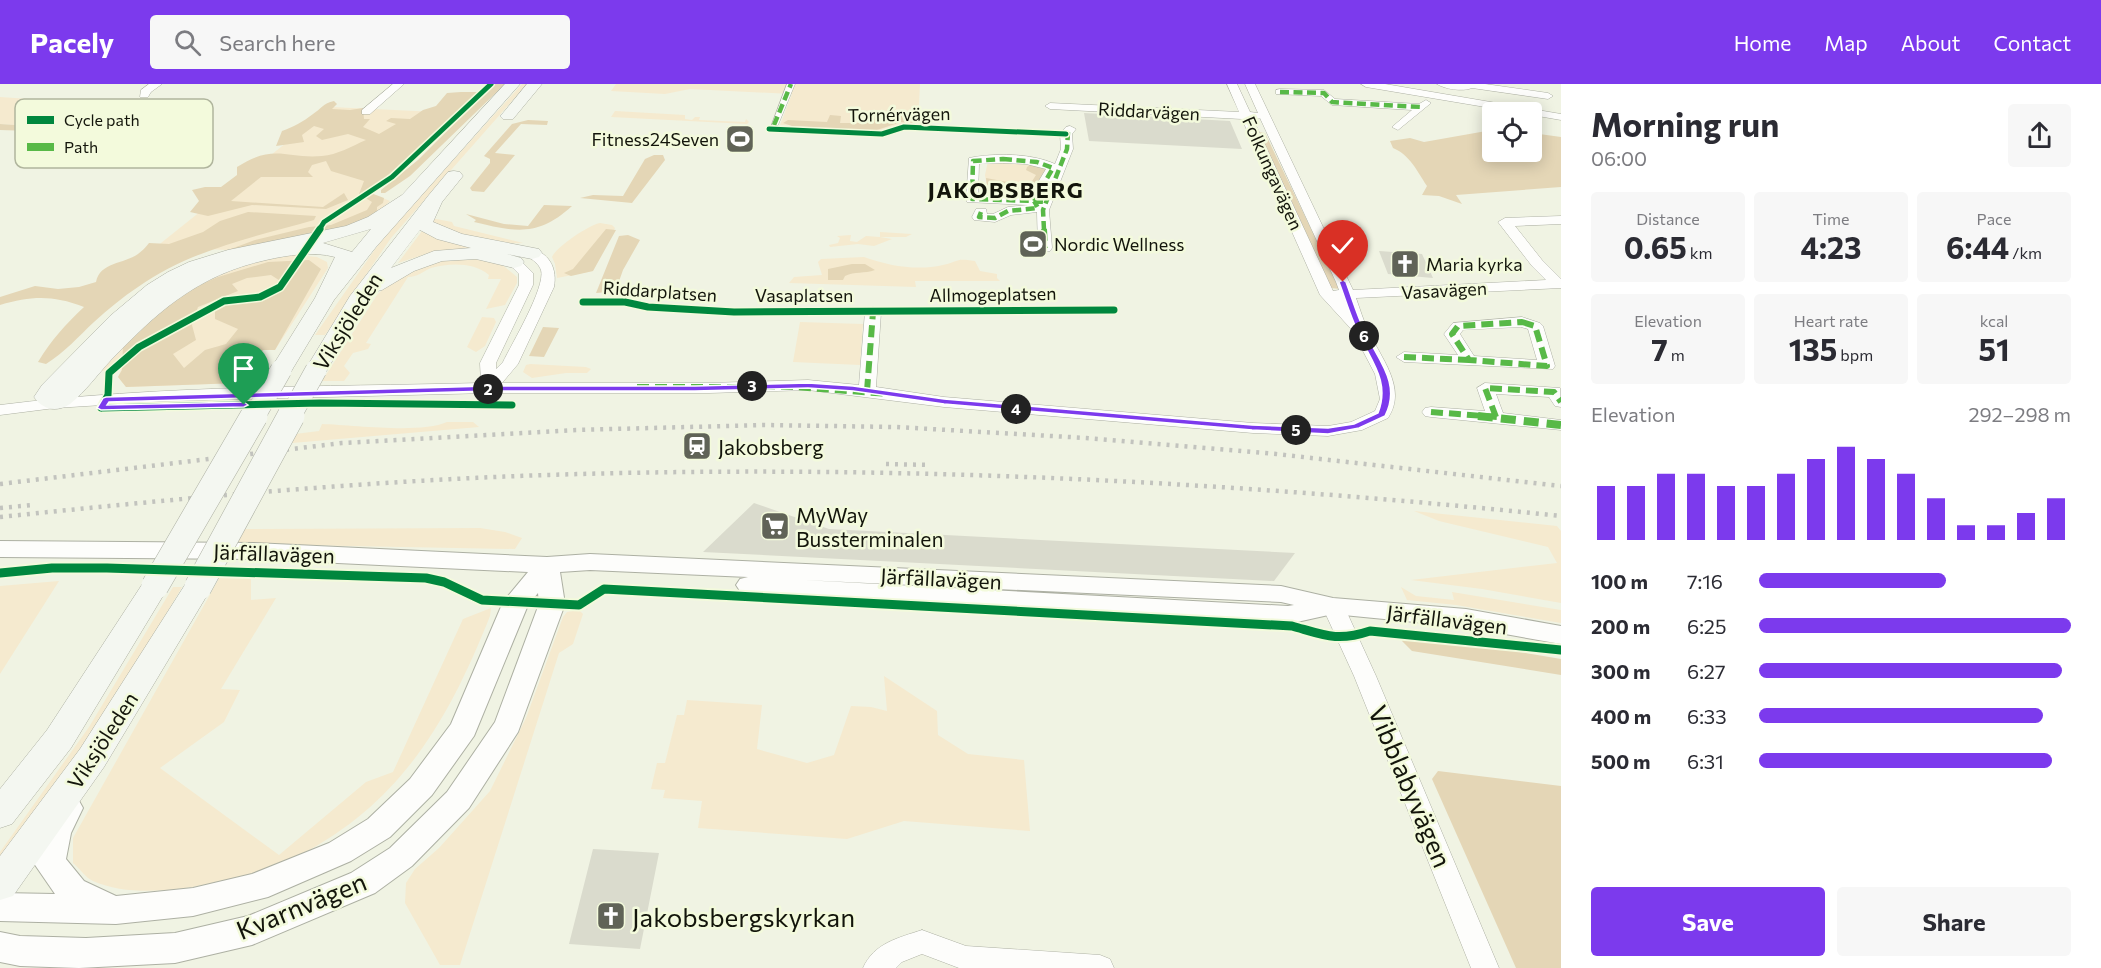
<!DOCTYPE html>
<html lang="en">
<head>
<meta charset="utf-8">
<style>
  body { margin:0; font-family:Commissioner,sans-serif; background:#f7f7f7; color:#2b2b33; height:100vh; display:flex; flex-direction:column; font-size:22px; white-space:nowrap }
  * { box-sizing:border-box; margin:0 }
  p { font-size:20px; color:#7c7c81 }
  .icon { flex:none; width:33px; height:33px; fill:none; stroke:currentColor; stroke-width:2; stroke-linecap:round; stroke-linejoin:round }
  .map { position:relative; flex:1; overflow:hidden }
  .drawer { display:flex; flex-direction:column; background:#fff; width:540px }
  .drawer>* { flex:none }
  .tools { position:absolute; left:1482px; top:18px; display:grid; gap:12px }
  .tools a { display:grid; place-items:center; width:60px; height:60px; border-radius:6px; background:#fff; box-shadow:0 3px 15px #0003; font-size:30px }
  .pin { position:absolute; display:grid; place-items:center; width:51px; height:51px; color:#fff; margin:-62px -26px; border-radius:50% 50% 50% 0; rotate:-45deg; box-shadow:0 0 6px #0007 }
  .pin .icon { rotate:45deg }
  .km { position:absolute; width:30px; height:30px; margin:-15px; border-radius:50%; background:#222; color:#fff; font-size:16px; line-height:30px; text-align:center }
  .round { display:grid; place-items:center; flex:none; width:63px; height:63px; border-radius:6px; background:#f7f7f7 }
  .summary { display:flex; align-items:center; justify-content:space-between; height:102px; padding:0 30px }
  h1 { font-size:33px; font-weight:700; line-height:45px }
  .figures { display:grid; grid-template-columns:repeat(3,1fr); gap:9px; height:102px; padding:6px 30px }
  .figures div { display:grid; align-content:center; border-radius:6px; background:#f7f7f7; text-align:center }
  .figures b { font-size:30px; font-weight:700 }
  .figures small { font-size:16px; font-weight:400 }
  .figures p { font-size:16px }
  .chart { height:168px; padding:12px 30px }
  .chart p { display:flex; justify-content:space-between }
  .chart svg { width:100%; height:108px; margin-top:6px; stroke:#7c3aed; stroke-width:6 }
  .action { display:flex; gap:12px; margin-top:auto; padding:12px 30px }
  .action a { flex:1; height:69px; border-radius:6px; background:#7c3aed; color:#fff; font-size:24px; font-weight:700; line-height:69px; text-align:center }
  .action a+a { background:#f7f7f7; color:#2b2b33 }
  ul { padding:0 30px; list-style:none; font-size:20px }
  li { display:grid; grid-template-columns:96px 72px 1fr; align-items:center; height:45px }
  li i { height:15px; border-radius:8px; background:#7c3aed }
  header { display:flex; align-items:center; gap:36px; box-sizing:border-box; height:84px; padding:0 30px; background:#7c3aed; color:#fff }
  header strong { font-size:28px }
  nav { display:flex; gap:33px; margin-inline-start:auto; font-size:21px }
  .search { width:420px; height:54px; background:#f7f7f7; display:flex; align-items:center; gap:15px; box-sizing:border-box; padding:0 21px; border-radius:6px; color:#7c7c81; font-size:22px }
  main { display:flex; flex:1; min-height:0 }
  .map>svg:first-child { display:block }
  .green { fill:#f5eacf }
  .forest { fill:#e4d6b6; fill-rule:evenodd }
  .building { fill:#dadbcd }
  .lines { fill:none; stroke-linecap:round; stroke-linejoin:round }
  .pedestrian-casing { stroke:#adb0a3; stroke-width:1 }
  .minor-casing { stroke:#adb0a3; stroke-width:1 }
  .tertiary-casing { stroke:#adb0a3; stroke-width:2 }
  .secondary-casing { stroke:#adb0a3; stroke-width:1 }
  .pedestrian { fill:#fdfdfb; fill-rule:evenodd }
  .minor { fill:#fdfdfb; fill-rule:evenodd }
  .tertiary { fill:#fdfdfb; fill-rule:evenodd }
  .secondary { fill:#f4f7f1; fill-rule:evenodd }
  .rail { stroke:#c2c3be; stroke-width:4.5; stroke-dasharray:3 6; stroke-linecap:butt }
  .secondary-bridge-far1-casing { stroke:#adb0a3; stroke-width:22; stroke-linecap:butt }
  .secondary-bridge-casing { stroke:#adb0a3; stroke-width:28; stroke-linecap:butt }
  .secondary-bridge-far1 { stroke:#f4f7f1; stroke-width:21 }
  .secondary-bridge { stroke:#f4f7f1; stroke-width:27 }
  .quiet-far2 { stroke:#58b947; stroke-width:4.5; stroke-dasharray:9 4.5; stroke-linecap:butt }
  .quiet-far1 { stroke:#58b947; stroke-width:6; stroke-dasharray:12 6; stroke-linecap:butt }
  .quiet { stroke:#58b947; stroke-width:8; stroke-dasharray:15 8; stroke-linecap:butt }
  .cycleway-far2-casing { stroke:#f3fadc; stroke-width:8 }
  .cycleway-far1-casing { stroke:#f3fadc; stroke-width:10 }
  .cycleway-casing { stroke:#f3fadc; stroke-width:13 }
  .cycleway-far2 { stroke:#00873e; stroke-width:5 }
  .cycleway-far1 { stroke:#00873e; stroke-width:7 }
  .cycleway { stroke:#00873e; stroke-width:9 }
  .route { fill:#7c3aed; stroke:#fff; stroke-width:1.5 }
  .labels { text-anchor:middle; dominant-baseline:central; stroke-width:5; stroke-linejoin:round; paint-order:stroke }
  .far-street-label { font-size:18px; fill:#13150b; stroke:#f3fadc }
  .far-poi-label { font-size:18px; fill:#13150b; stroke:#f3fadc; text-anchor:start }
  .street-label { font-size:21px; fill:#13150b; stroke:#f3fadc }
  .poi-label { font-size:21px; fill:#13150b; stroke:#f3fadc; text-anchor:start }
  .far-district-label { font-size:22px; font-weight:bold; letter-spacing:1.5px; fill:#13150b; stroke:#f3fadc }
  .near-street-label { font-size:26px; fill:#13150b; stroke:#f3fadc }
  .near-poi-label { font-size:26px; fill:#13150b; stroke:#f3fadc; text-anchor:start }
  .key { fill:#f3fadc; stroke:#b0b59d; stroke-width:1.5 }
  .key-label { font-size:16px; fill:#13150b }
</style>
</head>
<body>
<header>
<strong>Pacely</strong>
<div class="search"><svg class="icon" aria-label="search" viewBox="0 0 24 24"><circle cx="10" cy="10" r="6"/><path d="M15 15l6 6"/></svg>Search here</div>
<nav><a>Home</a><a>Map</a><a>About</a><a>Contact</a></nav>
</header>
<main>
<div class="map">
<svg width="1561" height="884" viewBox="0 0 1561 884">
  <rect width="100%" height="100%" fill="#f0f3e3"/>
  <path class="green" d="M522,0H527L391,154L325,251H315L383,154Z
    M616,0H920L918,39H904L880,46L780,41L792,10L690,5L665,10L611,7Z
    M0,13L104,20L60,44L0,40Z
    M331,23L458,29L368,108L390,117L377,130L319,151L228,166L156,163Z
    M615,27L685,31V35L692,36L695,33H700L699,36L745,38L746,35L749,38L747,40L611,33Z
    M988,77L1040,82L1031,106L1021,104H990L987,103L985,91Z
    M431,134L452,138L454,142L523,159C493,161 458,155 432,140Z
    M600,139L612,141L615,144L593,187L557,194L555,180L552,173C556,163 589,141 600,139Z
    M422,147L449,156L504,167L426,170L398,179Z
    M880,148L912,150L906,153H880L892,155L874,162L858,160L830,163L829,161L838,159L840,154L837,152L851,151L850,157L857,158L866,152L880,153Z
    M287,170L317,173L327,178L328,184L275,266H263L239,299L126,303L118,293L121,286L98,287L160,224L228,182Z
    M864,173C889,182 917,187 943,181C961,177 954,174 975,177L980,187L997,190V194L1000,197H915L916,203L789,199L794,193L822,191L818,178L821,175Z
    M482,175L500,179L517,193V199L505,221L486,225L501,195H488L489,191C473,178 450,179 431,184C423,187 418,193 408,193L366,259L371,260L368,265L353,269L344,282L350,289L344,297H322L377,211L391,197L437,176Z
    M482,233L494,234L496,238L485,262L476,268L467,263Z
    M800,238L863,240L860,281L793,278Z
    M530,280L586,283L591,285L587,289H566L532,294L523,288L526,281Z
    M447,338H473L479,343L292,359L295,350L319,347L322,340C353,341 421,350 447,338Z
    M1414,427L1557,442L1561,447V519L1482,505L1411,496L1557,479L1548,463L1439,437Z
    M480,444L505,448L522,454L515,465L237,460L243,445Z
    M221,491L251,492V516L276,514L221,605L240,606L224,638L160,684L279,771L366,698L393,688L463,535L491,524L490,532C449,635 402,718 300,771C267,789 228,796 192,803C161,808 122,810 93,797C86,794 79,784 73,779V754Z
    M59,497L0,590V502Z
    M173,503H182L105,633L0,781V768L89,643Z
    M1401,503L1416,512L1454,516L1452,508L1561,526V539L1456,521L1407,516Z
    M579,526L583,530L573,560L559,569L460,881H440L405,819L406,799L415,785L439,764L490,707L526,634L563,533L567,528Z
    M884,592L937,627L938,651L968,670L1024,676L1030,747L904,737L847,755L698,744L702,717L663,714L665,706L651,705L657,679H665L677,631H684L687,616L762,621L757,665L807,679L834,671L851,622L871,623L887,627Z"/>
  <path class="forest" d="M494,0H505L410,92L385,109H381V106L418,76Z
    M461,8H478L410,73L368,108L384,114L383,119L377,123V130C332,155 277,158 228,166L255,156L309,143L331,141L367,126L372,118L359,110L364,97L331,87L326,77L312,81L308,88L313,93H261L231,117L323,123L344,109L348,116L326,125L252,121L208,132L190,128L199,117L192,106L205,103H221L237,91V83C274,59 286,75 322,72C337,71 352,62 366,56L348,50L322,56L316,52L324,45L314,42L302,51L304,58L276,62L282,47C293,43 303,38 313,30C321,25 323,19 334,17L337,20L332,25L350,26L363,24L364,35H370L363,43L379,50L396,40L386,37L391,34L410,35L423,26L436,22L447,9Z
    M116,18L117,21L75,45L60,48L0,46V40L60,44L104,20Z
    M893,28L924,32L925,37L920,39L901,38L874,47L792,42L783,39L788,36L827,38L830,31L841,32L840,39H864L877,35L881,39L894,34L891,32Z
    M528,36L548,37L547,41L521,40L495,69L515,71L484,108L472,107L470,104L490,79V75L484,72L512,40Z
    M1492,46V68H1532V49L1561,53V103L1456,111L1462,120L1439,112L1422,111L1427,102C1417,87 1410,71 1393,64L1390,57L1410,54L1424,58Z
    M1258,48L1265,49L1340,205L1331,204Z
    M654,71H663L665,76L632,119L580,114L593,111L623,112L645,75Z
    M1033,79L1047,83L1035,106L987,103L986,94L1029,102L1036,91L1026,86L1027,83Z
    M544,121L572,122C538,153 516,148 474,138L476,136L466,130L504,140L528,142Z
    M248,128L316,132L314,136C254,153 190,166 138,203C123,213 108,225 94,238C79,252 64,269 46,280L38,278C52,255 65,241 84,223C52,211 32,212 0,221V213L35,202L58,205L79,203L96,198C100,178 124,180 138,170C142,167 146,163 149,159L169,160L203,148L220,137Z
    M606,145L616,146L593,187L571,192L564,189L573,185Z
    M628,151L640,156L623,186L617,203L609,208L596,209L619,152Z
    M309,176L321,185L275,266H263L239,299L126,303L118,293L122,286L123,262L184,207L218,193L268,178ZM271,191L285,200C263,223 234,209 215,227V235L238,245L226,260L205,266L184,284L173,270L196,256L192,241L198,223L238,207L232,200L247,194Z
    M852,180H865L875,186C864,190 855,187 845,192L843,196H828V185Z
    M543,243L559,244L544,273L529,272Z
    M1404,553L1472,560L1561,575V591L1412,567L1402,557Z
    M1438,687L1561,702V884H1516L1432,695Z"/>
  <path class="building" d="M1084,29L1230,37L1242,65L1089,57Z
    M1379,167L1422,170L1433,194L1388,190Z
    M754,419L829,445L1295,469L1274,497L703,468Z
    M593,765L659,769L640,865L569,860Z"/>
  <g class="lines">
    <g class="pedestrian-casing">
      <path id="pedestrian" d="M787,0H795L778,41L771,43Z"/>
    </g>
    <g class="minor-casing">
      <path id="minor" d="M149,0H162L151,8L148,13H140L141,6Z
        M393,0H404L370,30H362V26Z
        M1227,0H1237L1250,28L1258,29L1245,0H1255L1353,206L1546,196L1532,182L1498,138L1505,134L1561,132V140L1515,142L1542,176L1561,195V204L1356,214C1360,225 1363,236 1368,246C1380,273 1408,304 1388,334L1362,346L1328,352L1253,349L944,323L808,306L709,309H489L166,317L55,324L0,331V321C159,301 321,303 481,299L480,279L519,201V190L507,178L509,175H519L533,189V201L496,279V285L503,278C511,261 546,203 541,186C538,178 530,175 525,169L532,165C551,170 557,186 554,203L518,280L502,299H709L808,296L859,301L865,228L873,223L881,228L876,303L944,313L1253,339L1328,342L1351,338L1375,327L1380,315L1375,290L1352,246L1320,211L1242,35L1050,25L1045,22L1050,19L1239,28ZM1260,34L1336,198L1339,206L1333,207L1253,35Z
        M1361,0H1385L1561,30V36L1532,31V28H1515L1366,3Z
        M1437,0H1485L1548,9L1553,12L1548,15L1472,4C1463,8 1444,5 1437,0Z
        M1280,5L1324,6L1335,15L1419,20L1426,16L1431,19L1398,46L1392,43L1412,26L1332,21L1321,12L1276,10V6Z
        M1070,42L1076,45L1072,50L1073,65L1049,126L1052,164L1050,167L1045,168L1038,164L1037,128L1011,131L995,138L974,136L972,133L976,125H986L987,130H993L1008,123L1028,121L967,118L966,115L969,74C994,69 1031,69 1055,80L1061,65L1060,50L1066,43ZM1003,79L1026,80L1046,85L1029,113L978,111L979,80Z
        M1522,233L1540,239L1543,242L1555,282L1553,285L1404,278L1396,273L1404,268L1458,271L1444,250L1453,239ZM1521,243L1528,245L1537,276L1474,272L1460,250L1463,246Z
        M1485,299L1560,304L1561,323L1555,322L1549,313L1496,310L1503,329L1561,336V346L1431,333L1425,332L1422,328L1425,324L1431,323L1485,327L1477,304Z
        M1333,515L1340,517L1344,522L1376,592L1499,884H1471L1354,592L1322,522L1326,517Z
        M922,846L966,862L1100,871L1110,875L1114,884H959L922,870L902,878L896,884H863C874,859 898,854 922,846Z"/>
    </g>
    <g class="tertiary-casing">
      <path id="tertiary" d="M0,457L254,459L547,473L590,470L1281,502L1333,514L1466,525L1561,542V560L1466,543L1333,530L1288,540L749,509L740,507L736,501L740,495L748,493L590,486L560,488L565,520L518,648L469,724L412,782L375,809L252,861L175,879L79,884L20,882L0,878V848L20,852L86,854L175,849L248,832L351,789L390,764L447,708L495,638L539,520L538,509L528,521L474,652L432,711L390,753L351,777L268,813L193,832L116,840L0,837V809L55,810L33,778C38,755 45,736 56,715L67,712L78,715L83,724L71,749L66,775L84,797L116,812L193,804L252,790L329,759L368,735L410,695L451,640L503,518L528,488L254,475L0,473ZM803,496L1281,518L1294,521L1288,522Z"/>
    </g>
    <g class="secondary-casing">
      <path id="secondary" d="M505,0H520L376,163L334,216L289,291L281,293L273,291L270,286L315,214L335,173C313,167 288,171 266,176C198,191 158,227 111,276C97,291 86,307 70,320C57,328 44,327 34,313L42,301L110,232L147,201L168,188L189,178L228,166L346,142L368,133L402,111ZM371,145L352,168L323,159Z
        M527,0H542L513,35H503L500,32L503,29Z
        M454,87L460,88L463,92L442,118L433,138L462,150L539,165L542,169L539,173L532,175L507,170L521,174L524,178L521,182L514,184L476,175L442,177L414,187L382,206L373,208L324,291L316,293L308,291L305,286L350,212L428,112L448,88ZM420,146L437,155L471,164L434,167L391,184Z
        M155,493L165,496L169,502L71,664L12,740L0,744V705L47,646L145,496Z
        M198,494L208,496L212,503L104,683L13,812L0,816V772L80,665L188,496Z"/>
    </g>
    <use href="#pedestrian" class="pedestrian"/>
    <use href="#minor" class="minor"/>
    <use href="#tertiary" class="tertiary"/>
    <use href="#secondary" class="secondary"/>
    <path class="rail" d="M886,380L931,381
      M0,400L342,359L576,346L763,341L896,343L1086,354L1276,370L1561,402
      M0,424L33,421
      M0,433C193,413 386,395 580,390C908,381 1235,398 1561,432"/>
    <g class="secondary-bridge-far1-casing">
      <path id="secondary-bridge-far1" d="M254,333L281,286
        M290,333L316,286"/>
    </g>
    <g class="secondary-bridge-casing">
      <path id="secondary-bridge" d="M155,502L254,332
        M198,503L291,332"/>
    </g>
    <use href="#secondary-bridge-far1" class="secondary-bridge-far1"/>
    <use href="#secondary-bridge" class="secondary-bridge"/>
    <path class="quiet-far2" d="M1280,8L1324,9L1332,18L1422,23
      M774,41L791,0
      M1003,75L1037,78L1053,84L1034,117L972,115L973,77Z
      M1034,117L1046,118
      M981,128L979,133L995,134L1008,127L1038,124L1034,117
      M1044,146L1043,126L1067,65L1068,48"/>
    <path class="quiet-far1" d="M1044,145L1045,164
      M1522,238L1535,242L1547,282L1469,276L1452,250L1458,242Z
      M1404,273L1469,276
      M637,303H794L888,310
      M867,307L873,228
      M1431,328L1497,333
      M1496,333L1485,304L1554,308L1561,318"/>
    <path class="quiet" d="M1478,332L1561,341"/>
    <g class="cycleway-far2-casing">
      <path id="cycleway-far2" d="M769,45L882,50L904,43L1066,50
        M319,146L324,138L392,93L491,0"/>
    </g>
    <g class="cycleway-far1-casing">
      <path id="cycleway-far1" d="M583,218H625L648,223L734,228L1114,226
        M101,324L108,311L109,289L139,263L224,217L260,213L280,203L320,145
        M101,324L320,319L512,321"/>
    </g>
    <g class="cycleway-casing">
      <path id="cycleway" d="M0,489L52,484H107L426,494L444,498L482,516L579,521L604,505L1292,542C1324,551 1337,558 1370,547L1561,566"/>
    </g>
    <use href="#cycleway-far2" class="cycleway-far2"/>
    <use href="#cycleway-far1" class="cycleway-far1"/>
    <use href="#cycleway" class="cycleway"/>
  </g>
  <path class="route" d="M1343,196L1346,198C1352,214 1357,231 1364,246C1377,275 1402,299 1385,332L1359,344L1328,350L1252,346L944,320L853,307L808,304L695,307H489L109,318L107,321L244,318L248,321L244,323L101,326L97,324L103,314L106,313L489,302H695L808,299L853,302L944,315L1252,341L1328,344L1354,340L1378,329C1391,296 1369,275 1357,246C1350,231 1345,214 1339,198Z"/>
  <defs>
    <g id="stadium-square" transform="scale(1.5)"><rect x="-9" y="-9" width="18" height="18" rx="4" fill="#606357" stroke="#f3fadc"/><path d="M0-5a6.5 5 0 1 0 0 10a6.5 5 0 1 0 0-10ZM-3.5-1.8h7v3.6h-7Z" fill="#fff"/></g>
    <g id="church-square" transform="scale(1.5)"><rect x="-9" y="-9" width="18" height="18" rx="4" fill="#606357" stroke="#f3fadc"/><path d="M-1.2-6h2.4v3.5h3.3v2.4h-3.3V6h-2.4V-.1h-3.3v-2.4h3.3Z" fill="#fff"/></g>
    <g id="station-square" transform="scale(1.5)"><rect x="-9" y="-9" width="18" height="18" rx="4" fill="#606357" stroke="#f3fadc"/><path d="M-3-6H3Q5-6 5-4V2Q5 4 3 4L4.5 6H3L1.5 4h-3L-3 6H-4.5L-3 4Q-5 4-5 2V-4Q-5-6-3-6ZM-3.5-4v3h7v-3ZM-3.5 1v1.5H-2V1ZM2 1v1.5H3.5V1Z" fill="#fff"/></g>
    <g id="supermarket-square" transform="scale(1.5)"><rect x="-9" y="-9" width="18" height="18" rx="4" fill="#606357" stroke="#f3fadc"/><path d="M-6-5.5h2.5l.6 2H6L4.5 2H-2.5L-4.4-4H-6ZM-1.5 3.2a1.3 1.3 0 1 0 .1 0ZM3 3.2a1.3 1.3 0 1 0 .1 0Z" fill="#fff"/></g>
  </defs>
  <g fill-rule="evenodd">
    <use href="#stadium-square" x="740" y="55"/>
    <use href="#stadium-square" x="1033" y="160"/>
    <use href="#church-square" x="1405" y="180"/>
    <use href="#station-square" x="697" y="362"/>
    <use href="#supermarket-square" x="775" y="442"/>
    <use href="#church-square" x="611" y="832"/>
  </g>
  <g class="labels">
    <g class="far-street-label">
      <text transform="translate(1149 27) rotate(3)">Riddarvägen</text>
      <text transform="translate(899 30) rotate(-1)">Tornérvägen</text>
      <text transform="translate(1273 89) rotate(66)">Folkungavägen</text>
      <text transform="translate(1444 206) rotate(-3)">Vasavägen</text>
      <text transform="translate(660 207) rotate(4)">Riddarplatsen</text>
      <text transform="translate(993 210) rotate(-1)">Allmogeplatsen</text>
      <text x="804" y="211">Vasaplatsen</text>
    </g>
    <g class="far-poi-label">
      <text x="719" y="55" text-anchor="end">Fitness24Seven</text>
      <text x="1054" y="160">Nordic Wellness</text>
      <text x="1426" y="180">Maria kyrka</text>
    </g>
    <g class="street-label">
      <text transform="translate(347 237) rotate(-58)">Viksjöleden</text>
      <text transform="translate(274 469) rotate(2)">Järfällavägen</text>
      <text transform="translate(941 494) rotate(3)">Järfällavägen</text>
      <text transform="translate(1447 535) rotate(7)">Järfällavägen</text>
      <text transform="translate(102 656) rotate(-57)">Viksjöleden</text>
    </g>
    <g class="poi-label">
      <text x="718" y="362">Jakobsberg</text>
      <text x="796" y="430">MyWay<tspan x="796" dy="24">Bussterminalen</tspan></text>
    </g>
    <g class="far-district-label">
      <text x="1006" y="105">JAKOBSBERG</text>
    </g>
    <g class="near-street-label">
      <text transform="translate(1411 702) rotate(67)">Vibblabyvägen</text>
      <text transform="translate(301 821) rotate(-22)">Kvarnvägen</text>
    </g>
    <g class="near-poi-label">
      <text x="632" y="832">Jakobsbergskyrkan</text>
    </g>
  </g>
  <rect x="15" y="15" width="198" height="69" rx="9" class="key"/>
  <rect x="27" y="32" width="27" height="8" fill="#00873e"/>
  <rect x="27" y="59" width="27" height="8" fill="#58b947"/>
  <g class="key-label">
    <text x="64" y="42">Cycle path</text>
    <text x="64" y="69">Path</text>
  </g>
</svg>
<div class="tools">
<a><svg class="icon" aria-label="locate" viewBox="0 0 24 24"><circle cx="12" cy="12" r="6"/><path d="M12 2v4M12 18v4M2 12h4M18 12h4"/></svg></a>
</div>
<div class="pin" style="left:244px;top:321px;background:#1e9e55"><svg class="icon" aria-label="arrive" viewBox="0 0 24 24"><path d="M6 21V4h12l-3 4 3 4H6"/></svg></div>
<div class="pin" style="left:1343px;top:198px;background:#d93025"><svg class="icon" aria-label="check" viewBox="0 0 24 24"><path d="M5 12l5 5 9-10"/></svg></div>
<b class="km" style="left:488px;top:305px">2</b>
<b class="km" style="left:752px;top:302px">3</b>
<b class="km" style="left:1016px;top:325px">4</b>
<b class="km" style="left:1296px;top:346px">5</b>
<b class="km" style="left:1364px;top:252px">6</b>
</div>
<section class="drawer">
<div class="summary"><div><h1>Morning run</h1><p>06:00</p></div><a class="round"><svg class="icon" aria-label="share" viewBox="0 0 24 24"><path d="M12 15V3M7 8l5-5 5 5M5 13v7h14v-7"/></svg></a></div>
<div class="figures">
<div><p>Distance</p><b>0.65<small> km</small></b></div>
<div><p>Time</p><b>4:23</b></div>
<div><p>Pace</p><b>6:44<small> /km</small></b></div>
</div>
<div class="figures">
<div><p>Elevation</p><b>7<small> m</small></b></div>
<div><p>Heart rate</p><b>135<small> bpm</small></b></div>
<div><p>kcal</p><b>51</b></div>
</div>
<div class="chart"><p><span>Elevation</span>292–298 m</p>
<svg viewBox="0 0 160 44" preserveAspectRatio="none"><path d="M5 44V22M15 44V22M25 44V17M35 44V17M45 44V22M55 44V22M65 44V17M75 44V11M85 44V6M95 44V11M105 44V17M115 44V27M125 44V38M135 44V38M145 44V33M155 44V27"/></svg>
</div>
<ul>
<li><b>100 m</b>7:16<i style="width:60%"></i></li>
<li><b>200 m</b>6:25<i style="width:100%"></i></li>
<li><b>300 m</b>6:27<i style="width:97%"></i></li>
<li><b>400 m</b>6:33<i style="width:91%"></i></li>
<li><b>500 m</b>6:31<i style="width:94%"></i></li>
</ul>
<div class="action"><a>Save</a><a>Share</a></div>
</section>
</main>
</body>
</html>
